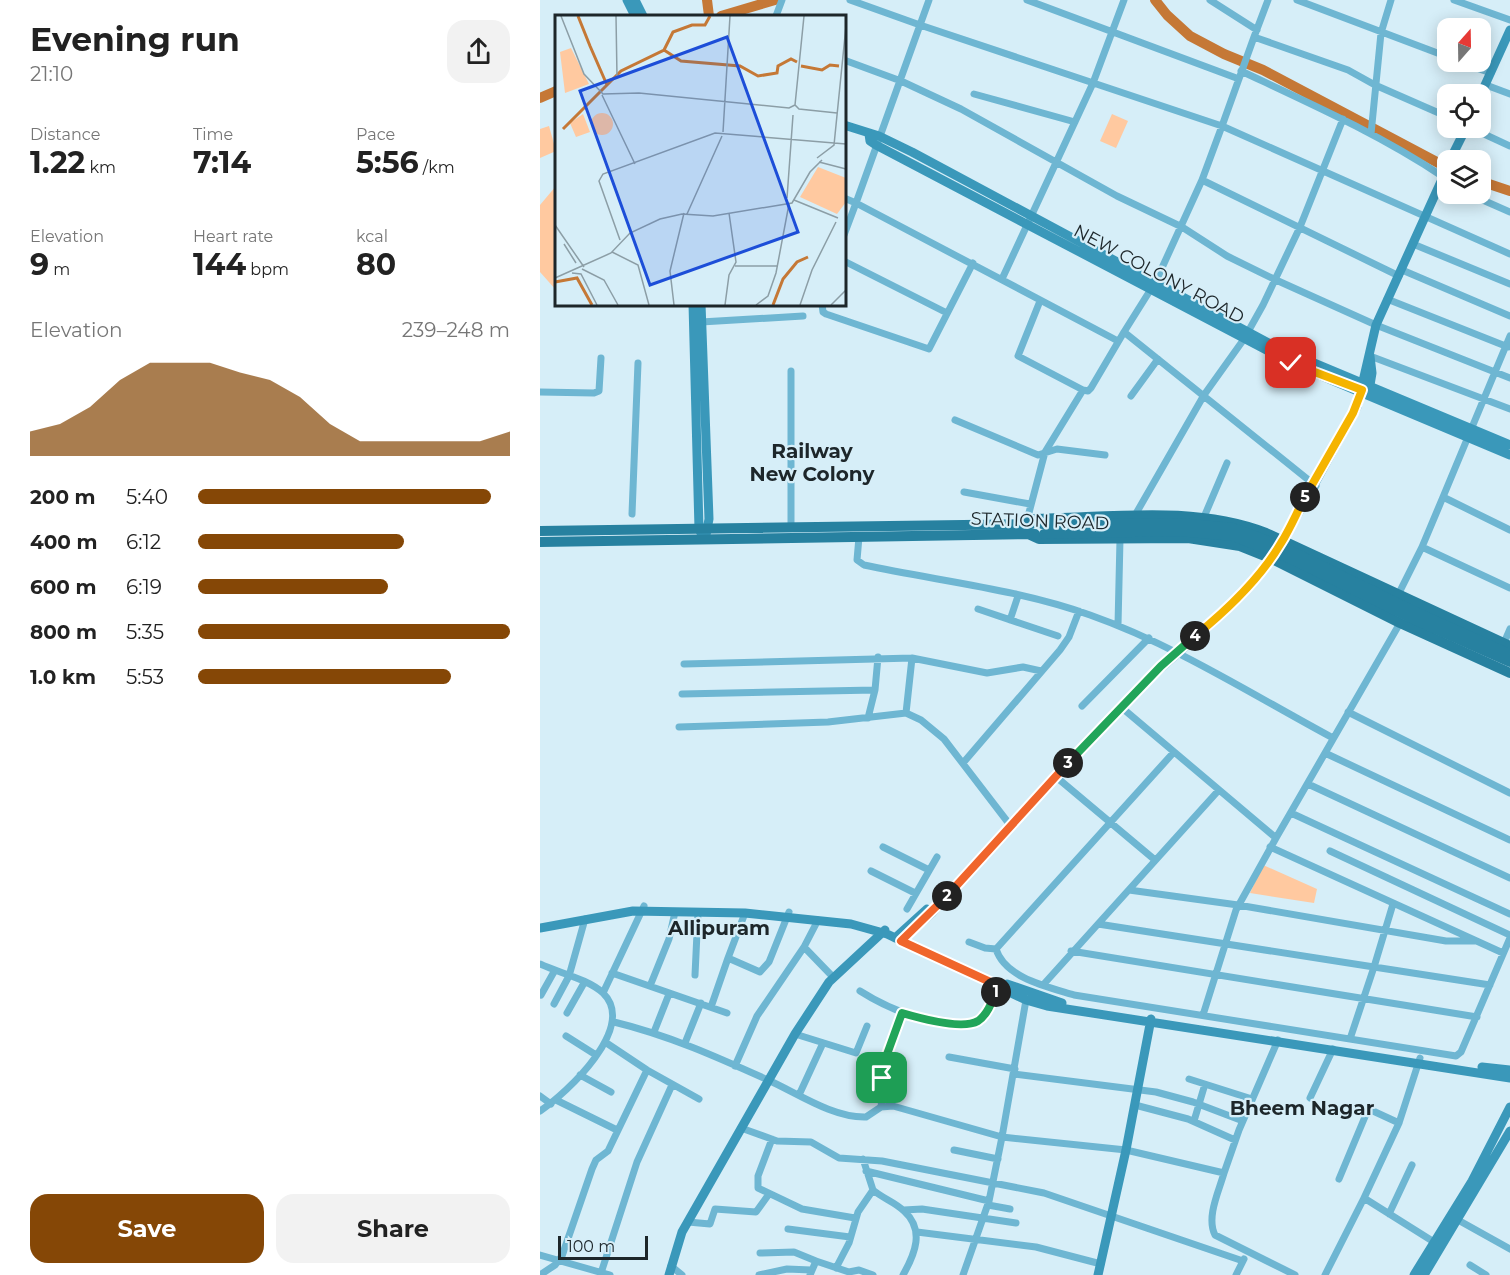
<!DOCTYPE html>
<html lang="en">
<head>
<meta charset="utf-8">
<style>
  body { margin:0; font-family:Montserrat,sans-serif; background:#f2f2f2; color:#222; height:100vh; display:flex; flex-direction:column; font-size:22px; white-space:nowrap }
  * { box-sizing:border-box; margin:0 }
  p { font-size:20px; color:#767676 }
  .icon { flex:none; width:33px; height:33px; fill:none; stroke:currentColor; stroke-width:2; stroke-linecap:round; stroke-linejoin:round }
  .map { position:relative; flex:1; overflow:hidden }
  .sheet { display:flex; flex-direction:column; background:#fff; width:540px }
  .sheet>* { flex:none }
  .needle { width:39px; rotate:20deg }
  .tools { position:absolute; left:897px; top:18px; display:grid; gap:12px }
  .tools a { display:grid; place-items:center; width:54px; height:54px; border-radius:12px; background:#fff; box-shadow:0 3px 15px #0003; font-size:30px }
  .scale { position:absolute; left:18px; bottom:15px; width:90px; box-sizing:border-box; padding-left:6px; border:3px solid #1d262a; border-top:0; font-size:16px; line-height:21px; white-space:nowrap; color:#1d262a; -webkit-text-stroke:4px #d6eef8; paint-order:stroke }
  .pin { position:absolute; display:grid; place-items:center; width:51px; height:51px; color:#fff; margin:-26px; border-radius:12px; box-shadow:0 3px 9px #0006 }
  .km { position:absolute; width:30px; height:30px; margin:-15px; border-radius:50%; background:#222; color:#fff; font-size:16px; line-height:30px; text-align:center }
  .round { display:grid; place-items:center; flex:none; width:63px; height:63px; border-radius:18px; background:#f2f2f2 }
  .head { display:flex; align-items:center; justify-content:space-between; height:102px; padding:0 30px }
  h1 { font-size:33px; font-weight:700; line-height:45px }
  .figures { display:grid; grid-template-columns:repeat(3,1fr); gap:9px; height:102px; padding:6px 30px }
  .figures div { display:grid; align-content:center }
  .figures b { font-size:30px; font-weight:700 }
  .figures small { font-size:16px; font-weight:400 }
  .figures p { font-size:16px }
  .chart { height:168px; padding:12px 30px }
  .chart p { display:flex; justify-content:space-between }
  .chart svg { width:100%; height:108px; margin-top:6px; fill:#854706; opacity:.7 }
  .action { display:flex; gap:12px; margin-top:auto; padding:12px 30px }
  .action a { flex:1; height:69px; border-radius:18px; background:#854706; color:#fff; font-size:24px; font-weight:700; line-height:69px; text-align:center }
  .action a+a { background:#f2f2f2; color:#222 }
  ul { padding:0 30px; list-style:none; font-size:20px }
  li { display:grid; grid-template-columns:96px 72px 1fr; align-items:center; height:45px }
  li i { height:15px; border-radius:8px; background:#854706 }
  main { display:flex; flex:1; min-height:0 }
  .map>svg:first-child { display:block }
  .green { fill:#ffc9a0 }
  .lines { fill:none; stroke-linecap:round; stroke-linejoin:round }
  .river { stroke:#c57836; stroke-width:10 }
  .street { stroke:#6eb6d2; stroke-width:7 }
  .secondary { stroke:#3a98ba; stroke-width:9 }
  .primary { stroke:#2781a0; stroke-width:10 }
  .primary-bridge { stroke:#2781a0; stroke-width:10 }
  .split-1-casing { stroke:#fff; stroke-width:12 }
  .split-2-casing { stroke:#fff; stroke-width:12 }
  .split-3-casing { stroke:#fff; stroke-width:12 }
  .split-4-casing { stroke:#fff; stroke-width:12 }
  .split-5-casing { stroke:#fff; stroke-width:12 }
  .split-6-casing { stroke:#fff; stroke-width:12 }
  .split-1 { stroke:#22a559; stroke-width:8 }
  .split-2 { stroke:#f0652b; stroke-width:8 }
  .split-3 { stroke:#f0652b; stroke-width:8 }
  .split-4 { stroke:#22a559; stroke-width:8 }
  .split-5 { stroke:#f5b400; stroke-width:8 }
  .split-6 { stroke:#f5b400; stroke-width:8 }
  .labels { text-anchor:middle; dominant-baseline:central; stroke-width:4.5; stroke-linejoin:round; paint-order:stroke }
  .street-label { font-size:18px; fill:#1d262a; stroke:#d6eef8 }
  .neighbourhood-label { font-size:20px; font-weight:bold; fill:#1d262a; stroke:#d6eef8 }
  .inset-river { fill:none; stroke:#c57836; stroke-width:3 }
  .inset-road { fill:none; stroke:#8c9ea6; stroke-width:1.5 }
  .view { fill:#1d4ed8; fill-opacity:0.15; stroke:#1d4ed8; stroke-width:3 }
  .inset-edge { fill:none; stroke:#1d262a; stroke-width:3 }
</style>
</head>
<body>
<main>
<section class="sheet">
<div class="head"><div><h1>Evening run</h1><p>21:10</p></div><a class="round"><svg class="icon" aria-label="share" viewBox="0 0 24 24"><path d="M12 15V3M7 8l5-5 5 5M5 13v7h14v-7"/></svg></a></div>
<div class="figures">
<div><p>Distance</p><b>1.22<small> km</small></b></div>
<div><p>Time</p><b>7:14</b></div>
<div><p>Pace</p><b>5:56<small> /km</small></b></div>
</div>
<div class="figures">
<div><p>Elevation</p><b>9<small> m</small></b></div>
<div><p>Heart rate</p><b>144<small> bpm</small></b></div>
<div><p>kcal</p><b>80</b></div>
</div>
<div class="chart"><p><span>Elevation</span>239–248 m</p>
<svg viewBox="0 0 160 44" preserveAspectRatio="none"><path d="M0 44V34L10 31L20 24L30 13L40 6L50 6L60 6L70 10L80 13L90 20L100 31L110 38L120 38L130 38L140 38L150 38L160 34V44z"/></svg>
</div>
<ul>
<li><b>200 m</b>5:40<i style="width:94%"></i></li>
<li><b>400 m</b>6:12<i style="width:66%"></i></li>
<li><b>600 m</b>6:19<i style="width:61%"></i></li>
<li><b>800 m</b>5:35<i style="width:100%"></i></li>
<li><b>1.0 km</b>5:53<i style="width:81%"></i></li>
</ul>
<div class="action"><a>Save</a><a>Share</a></div>
</section>
<div class="map">
<svg width="970" height="1275" viewBox="0 0 970 1275">
  <rect width="100%" height="100%" fill="#d6eef8"/>
  <path class="green" d="M572,114L588,121L576,148L560,141Z
    M9,126L16,151L0,158V129Z
    M16,186V290L0,272V205Z
    M723,865L777,889L774,903L710,893Z"/>
  <g class="lines">
    <path class="river" d="M167,0L169,16
      M615,0L627,15L650,36L684,54L723,70L908,168
      M181,16L235,0
      M0,98L16,91
      M940,181L970,191"/>
    <path class="street" d="M310,0L380,25L316,203L578,341
      M389,0L380,25L682,126L662,180L859,276
      M487,0L699,79
      M670,0L717,30
      M728,0L714,37L808,70L835,85L908,117
      M757,0L908,57
      M914,0L970,20
      M236,16L242,0
      M714,37L682,126L970,254
      M304,60L361,81L421,109L577,196L642,227L687,256L736,280L836,325L970,378
      M919,62L951,73
      M701,71C769,103 839,134 902,176
      M946,85L970,94
      M434,94L535,122
      M931,128L970,146
      M831,134L841,33L851,0
      M662,180L616,281L584,332L776,486
      M929,194L970,212
      M304,198L316,203L304,235
      M873,244L970,284
      M304,261L407,313
      M862,270L970,316
      M462,279L553,83L584,0
      M847,299L968,347
      M500,301L478,356L543,390L548,391L551,388L584,332
      M282,304L283,312L286,314L389,349L433,263
      M161,322L263,316
      M830,356L970,409
      M0,392L54,393L59,391L61,358
      M591,396L618,359
      M415,420L498,455L517,449L565,455
      M424,492L490,504
      M903,497L970,336
      M92,514L98,363
      M594,517L664,395L704,339L723,305L760,227L803,119
      M664,517L687,463
      M486,524L505,452L543,390
      M251,527V371
      M319,537L317,560L324,565C398,581 478,589 550,615C635,645 713,695 793,738
      M882,547L903,497L970,530
      M858,595L882,547L970,588
      M438,609L518,636
      M470,620L478,596
      M578,625L580,539
      M964,643L970,629
      M144,664L372,658L447,673L483,667L501,671
      M142,694L335,690
      M542,706L609,638
      M581,707L736,838L696,910L663,1015
      M808,712L970,793
      M366,713L372,658
      M328,718L335,690L338,657
      M139,727L288,722L366,713L381,720L404,739L470,825
      M785,753L970,840
      M423,763L520,650L529,637L539,611
      M515,776L615,860
      M768,784L970,878
      M678,791L558,924L834,967L810,1039
      M751,813L970,914
      M736,838L860,623
      M343,847L389,870
      M730,847L963,953
      M790,851L970,935
      M331,871L375,893
      M589,890L698,905L906,941H936
      M853,904L834,967L950,985
      M367,909L397,857
      M205,913L188,958L220,972L229,962L249,912
      M278,920L264,947L293,977
      M429,942L445,948L456,949L634,752
      M456,949C465,978 508,987 534,995L916,1056L921,1052L970,938
      M531,951L937,1017
      M0,964C19,973 48,979 63,993C98,1027 27,1093 0,1111
      M72,973L187,1013
      M155,975L158,912
      M503,985L558,924
      M110,986L129,939L135,912
      M320,991C345,1007 414,1039 442,1018L459,986
      M63,993L104,906
      M1,995L15,970
      M14,1004L29,976L45,919
      M171,1007L188,958
      M27,1013L44,983
      M74,1022C128,1035 177,1057 228,1080C257,1093 293,1118 326,1117L341,1107L353,1106L462,1137L486,1000
      M114,1032L129,994
      M255,1034L316,1053L327,1026
      M26,1036L56,1055
      M65,1042L107,1070L159,1099
      M145,1043L161,1003
      M409,1057L475,1069
      M195,1066L217,1016L264,947
      M474,1074L616,1092L653,1102L703,1121
      M40,1075L71,1092
      M649,1079L712,1099
      M259,1095L283,1043
      M0,1096L11,1104
      M770,1098L793,1049
      M16,1100L77,1130
      M595,1105L648,1119L695,1140
      M341,1107L346,1057L362,1013
      M654,1121L665,1084
      M201,1128L237,1141L271,1142L299,1158L342,1161L504,1193L703,1261
      M232,1139L218,1176V1188L262,1209L315,1218
      M414,1150L458,1159
      M323,1159L333,1190C342,1198 355,1202 364,1211C385,1230 375,1254 363,1275
      M326,1171L449,1201
      M684,1173C679,1191 666,1217 675,1235L755,1275
      M799,1179L827,1112L833,1111L859,1123
      M824,1198L859,1123L880,1058
      M448,1205L470,1209
      M364,1210L382,1209L476,1223
      M849,1214L872,1165
      M918,1220L970,1249
      M148,1222L170,1224L175,1209L216,1212L229,1194
      M248,1229L310,1237
      M377,1232L496,1247L561,1264
      M220,1253L254,1252L276,1261
      M0,1255L70,1275
      M930,1265L946,1275
      M131,1266L142,1275
      M296,1268L309,1243L318,1212L333,1190
      M61,1273L97,1162L132,1085
      M0,1275L15,1265L22,1256L52,1169L56,1160L68,1151L107,1070
      M219,1275L247,1269L271,1270
      M270,1275L276,1261L309,1272L319,1270L333,1275
      M423,1275L449,1201L462,1137L586,1150L684,1173L699,1130L738,1040
      M696,1275L704,1259
      M785,1275L824,1198L894,1242"/>
    <path class="secondary" d="M87,0L95,16
      M95,0L103,16
      M940,96L970,30
      M304,125L339,136L372,152L738,348L970,445
      M329,134L330,141L336,145L751,363L970,455
      M910,160L926,128
      M153,304L159,529L162,535
      M161,304L169,519L166,535
      M829,391L832,373L830,356
      M0,928L93,911L205,913L311,924L347,934L486,1000L507,1006L970,1078
      M355,938L387,909
      M361,941L392,913L515,776L606,681L673,622L713,581L743,541L817,407L836,325L908,166
      M467,984L522,1003
      M942,1067L970,1070
      M129,1275L142,1232L255,1034L289,982L345,930
      M558,1275L586,1150L611,1019
      M874,1275L932,1181L970,1107
      M884,1275L970,1131"/>
    <path class="primary" d="M486,524L493,519C571,518 653,505 726,533L970,646
      M0,531L492,524
      M488,534L499,539L648,538L700,546L730,558L860,623L970,673
      M0,542L495,534"/>
    <path class="primary-bridge" d="M502,524L639,523L693,528L739,545L878,613L970,654
      M504,534L638,531L693,536L747,557L875,620L970,662"/>
  </g>
  <g class="lines">
    <g class="split-1-casing">
      <path id="split-1" d="M342,1078L346,1057L362,1013C379,1018 422,1030 438,1021C447,1015 452,1002 456,992"/>
    </g>
    <g class="split-2-casing">
      <path id="split-2" d="M407,896L361,941L459,986L456,992"/>
    </g>
    <g class="split-3-casing">
      <path id="split-3" d="M407,896L528,763"/>
    </g>
    <g class="split-4-casing">
      <path id="split-4" d="M528,763L621,666L655,636"/>
    </g>
    <g class="split-5-casing">
      <path id="split-5" d="M655,636C687,610 720,579 741,543C750,529 757,512 765,497"/>
    </g>
    <g class="split-6-casing">
      <path id="split-6" d="M751,363L822,390L813,413L765,497"/>
    </g>
    <use href="#split-1" class="split-1"/>
    <use href="#split-2" class="split-2"/>
    <use href="#split-3" class="split-3"/>
    <use href="#split-4" class="split-4"/>
    <use href="#split-5" class="split-5"/>
    <use href="#split-6" class="split-6"/>
  </g>
  <g class="labels">
    <g class="street-label">
      <text transform="translate(619 274) rotate(28)">NEW COLONY ROAD</text>
      <text transform="translate(500 521) rotate(2)">STATION ROAD</text>
    </g>
    <g class="neighbourhood-label">
      <text x="272" y="451">Railway<tspan x="272" dy="23">New Colony</tspan></text>
      <text x="179" y="928">Allipuram</text>
      <text x="762" y="1108">Bheem Nagar</text>
    </g>
  </g>
  <g transform="translate(15 15)">
    <rect width="291" height="291" fill="#d6eef8"/>
    <path d="M16,33L34,69L10,78L5,37ZM36 109a11 11 0 1 1 22 0a11 11 0 1 1-22 0ZM28,99L35,117L21,122L15,108ZM263,152L291,163V187L282,199L245,182Z" fill="#ffc9a0"/>
    <path class="inset-river" d="M23,1L35,31M35,31L52,70M109,35L126,46L185,51L203,61L222,58L223,51L236,44L242,47M246,51L267,55L275,50L284,51M8,114L66,56L109,35L118,17L137,10H150L155,1M0,267L22,263L37,290M218,290L228,264L242,247L253,242"/>
    <path class="inset-road" d="M6,1L29,59L48,79L84,78L234,93L240,90L244,94L282,98M61,1L62,62M47,80L80,149M240,90L249,1M168,117L175,1M262,143L279,130L291,11M264,147L291,154M232,183L238,100M239,185L283,203M132,199L167,121M0,210L29,252M65,225L44,166L48,159L160,118L291,129M9,229L21,248M57,237L83,250L94,290M180,251H223M27,254L49,265L63,290M17,258L26,259L42,290M0,263L56,238L75,218L105,204L127,199L158,201L237,188L255,157L267,145M119,290L115,256L129,198M170,290L174,260L181,247L174,198M201,290L213,281L221,258L234,189M245,290L257,255L281,207M276,290L291,275"/>
    <path class="view" d="M172,22L243,217L95,270L25,76Z"/>
    <rect width="291" height="291" class="inset-edge"/>
  </g>
</svg>
<div class="tools">
<a><svg class="needle" viewBox="-14 -14 28 28"><path d="M0-13l5 13h-10z" fill="#e53935"/><path d="M0 13l5-13h-10z" fill="#767676"/></svg></a>
<a><svg class="icon" aria-label="locate" viewBox="0 0 24 24"><circle cx="12" cy="12" r="6"/><path d="M12 2v4M12 18v4M2 12h4M18 12h4"/></svg></a>
<a><svg class="icon" aria-label="layers" viewBox="0 0 24 24"><path d="M12 4l9 5-9 5-9-5zM3 14l9 5 9-5"/></svg></a>
</div>
<div class="scale">100 m</div>
<div class="pin" style="left:342px;top:1078px;background:#1e9e55"><svg class="icon" aria-label="arrive" viewBox="0 0 24 24"><path d="M6 21V4h12l-3 4 3 4H6"/></svg></div>
<div class="pin" style="left:751px;top:363px;background:#d93025"><svg class="icon" aria-label="check" viewBox="0 0 24 24"><path d="M5 12l5 5 9-10"/></svg></div>
<b class="km" style="left:456px;top:992px">1</b>
<b class="km" style="left:407px;top:896px">2</b>
<b class="km" style="left:528px;top:763px">3</b>
<b class="km" style="left:655px;top:636px">4</b>
<b class="km" style="left:765px;top:497px">5</b>
</div>
</main>
</body>
</html>
